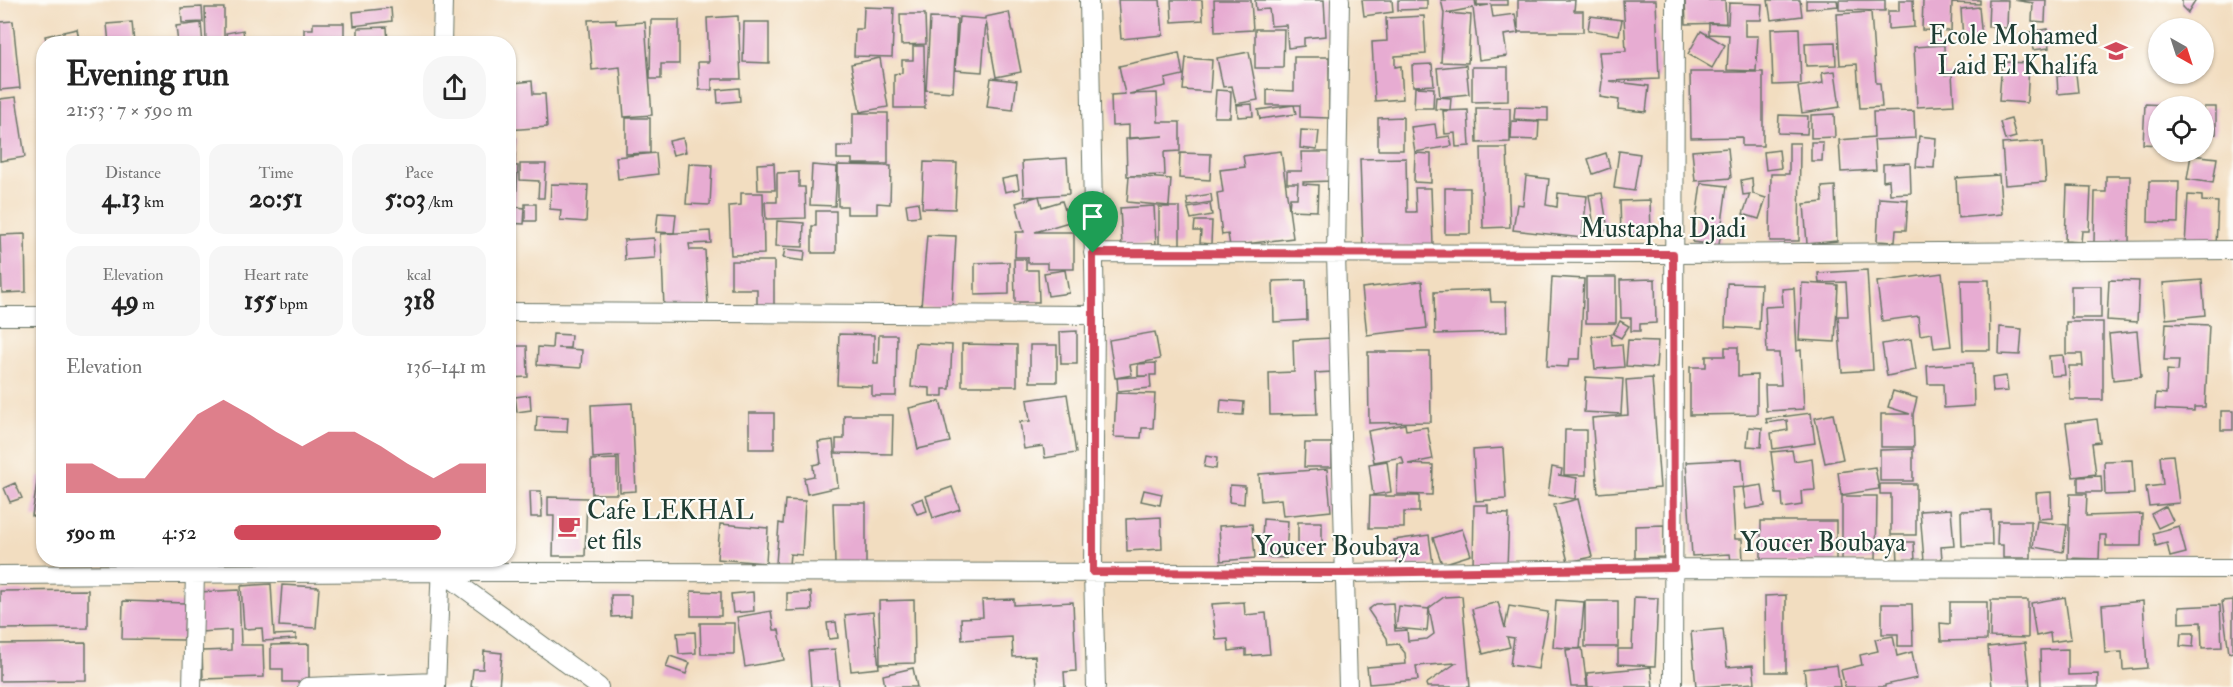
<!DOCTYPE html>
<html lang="en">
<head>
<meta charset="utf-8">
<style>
  body { margin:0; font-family:"IM FELL Double Pica",serif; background:#f6f6f6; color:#222; height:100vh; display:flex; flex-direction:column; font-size:22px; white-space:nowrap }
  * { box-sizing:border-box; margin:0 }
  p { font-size:20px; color:#767676 }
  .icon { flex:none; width:33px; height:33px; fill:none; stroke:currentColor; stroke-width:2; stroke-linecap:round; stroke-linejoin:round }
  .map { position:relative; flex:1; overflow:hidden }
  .sheet { position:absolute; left:36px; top:36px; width:480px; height:531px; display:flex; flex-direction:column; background:#fff; border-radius:24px; box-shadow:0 2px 4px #0004 }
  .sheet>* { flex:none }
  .needle { width:39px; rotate:141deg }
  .fabs { position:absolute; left:2148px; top:18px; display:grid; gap:12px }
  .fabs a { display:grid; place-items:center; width:66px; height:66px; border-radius:50%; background:#fff; box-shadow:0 2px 4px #0004; font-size:30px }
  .pin { position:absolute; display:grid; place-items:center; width:51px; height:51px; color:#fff; margin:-62px -26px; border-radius:50% 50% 50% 0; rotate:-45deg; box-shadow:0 0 6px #0007 }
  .pin .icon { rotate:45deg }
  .round { display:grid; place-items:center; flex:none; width:63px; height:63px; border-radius:24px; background:#f6f6f6 }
  .head { display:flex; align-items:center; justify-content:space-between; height:102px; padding:0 30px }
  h1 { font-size:33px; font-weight:700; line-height:45px }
  .stats { display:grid; grid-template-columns:repeat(3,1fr); gap:9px; height:102px; padding:6px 30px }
  .stats div { display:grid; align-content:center; border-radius:15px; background:#f6f6f6; text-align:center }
  .stats b { font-size:26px; font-weight:700 }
  .stats small { font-size:16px; font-weight:400 }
  .stats p { font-size:16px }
  .chart { height:168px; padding:12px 30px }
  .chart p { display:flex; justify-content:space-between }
  .chart svg { width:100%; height:108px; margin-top:6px; fill:#d1495b; opacity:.7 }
  ul { padding:0 30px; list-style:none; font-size:20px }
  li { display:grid; grid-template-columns:96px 72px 1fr; align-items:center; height:45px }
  li i { height:15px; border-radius:8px; background:#d1495b }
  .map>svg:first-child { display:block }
  .building { fill:#e7acd2 }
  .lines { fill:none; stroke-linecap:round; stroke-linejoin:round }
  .street-casing { stroke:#697565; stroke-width:20 }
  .street { stroke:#fff; stroke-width:18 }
  .route-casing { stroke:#fff; stroke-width:12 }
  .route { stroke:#d1495b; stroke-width:8 }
  .labels { text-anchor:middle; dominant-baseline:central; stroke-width:4.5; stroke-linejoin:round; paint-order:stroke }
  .poi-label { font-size:26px; fill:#1f3d34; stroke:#fdfcf7; text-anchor:end }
  .street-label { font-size:26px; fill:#1f3d34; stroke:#fdfcf7 }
</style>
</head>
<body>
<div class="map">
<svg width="2233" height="687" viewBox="0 0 2233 687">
  <rect width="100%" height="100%" fill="#fdfcf7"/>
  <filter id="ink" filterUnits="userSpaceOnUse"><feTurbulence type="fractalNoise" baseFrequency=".0167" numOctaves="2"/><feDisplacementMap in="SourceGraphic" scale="12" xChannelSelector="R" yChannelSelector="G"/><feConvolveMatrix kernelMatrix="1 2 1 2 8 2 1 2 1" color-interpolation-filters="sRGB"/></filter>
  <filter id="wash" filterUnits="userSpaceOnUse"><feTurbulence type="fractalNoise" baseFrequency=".008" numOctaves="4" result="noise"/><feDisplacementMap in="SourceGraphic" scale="24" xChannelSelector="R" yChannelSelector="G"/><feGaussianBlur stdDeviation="1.35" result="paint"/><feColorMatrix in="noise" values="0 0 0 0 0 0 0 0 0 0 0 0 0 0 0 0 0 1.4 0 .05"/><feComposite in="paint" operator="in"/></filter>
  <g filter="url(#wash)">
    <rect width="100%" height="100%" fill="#f2ddc0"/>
    <g id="blocks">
      <path class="building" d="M1118,0H1160L1163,35L1121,39Z
        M1171,0H1202L1203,20L1172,22Z
        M1214,0H1251L1253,30L1215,32Z
        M1255,0H1324L1326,36L1304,38V46L1288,48L1286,25L1271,26L1269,9L1256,10Z
        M1362,0H1392L1393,12L1364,16Z
        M1398,0H1427V9L1398,10Z
        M1441,0H1475L1476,7L1489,5H1477V0H1507V5H1491L1493,17L1515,14L1518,33L1504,35L1507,56L1479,60L1473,8L1446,13L1471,15L1468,63L1441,62L1444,13Z
        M1518,0H1575L1574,11H1583V32H1518Z
        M1623,0H1656L1659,79L1609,81L1649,86L1646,112L1618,109L1619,100L1600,97L1602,81L1599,52L1626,51Z
        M1685,0H1725L1726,23L1686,24Z
        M1768,0H1800L1802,16L1771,20Z
        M1806,0H1837L1838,6L1806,9Z
        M1839,0H1885V11L1839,10Z
        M1899,0H1913L1914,27L1888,29V11H1899Z
        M1923,0H1980V4L1952,3L1951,31L1922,30Z
        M1989,0H2008L2007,28L1988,27Z
        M2014,0H2046L2045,22L2032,21L2033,3Z
        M2182,0H2196L2188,13L2182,7Z
        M1729,3L1762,4L1761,20H1745V36H1758L1756,71L1727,70L1729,35L1709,34V23L1728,24Z
        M202,7L203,22L182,23L181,8Z
        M864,7L894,8L892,57L854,56L855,29H863Z
        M1979,7L1982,39L1963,40L1961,9Z
        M205,8H224V44H206Z
        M391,8L392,21L354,26L353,12Z
        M1009,12L1021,72L996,77L986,21L982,72L955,70L959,17L985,19V17Z
        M1871,12L1876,83H1880L1882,107L1860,108L1857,64L1840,65L1837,14Z
        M900,14H925L926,44L901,45Z
        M738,16L741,79H712V90H699L698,62H709L707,18Z
        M1424,16L1426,54L1395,56V67L1401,66L1403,99L1375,101L1372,42L1387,41L1386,18Z
        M1590,16L1622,20L1619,35L1588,30Z
        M930,18L957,19L953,92L926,90Z
        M616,19V24L645,22L652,115L624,117L620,67L592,70L588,20Z
        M651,20H679V64H661V79H650Z
        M13,21L20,88L0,90V22Z
        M132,22L134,44H109L107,24Z
        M744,22H769V63L743,62Z
        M201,23L203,44H178L176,26Z
        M313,23H344V44H304V29H313Z
        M387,27L388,44H358V28Z
        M1799,28L1801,84L1773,85L1771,29Z
        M77,29L80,44H47L45,36Z
        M1255,29H1284L1283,68H1255Z
        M2047,29L2049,48L2033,50L2030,32Z
        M243,30L245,44H228L226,33Z
        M1701,31L1725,45L1712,68L1688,54Z
        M1835,42L1836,65L1806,66L1805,43Z
        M1944,45L1945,75L1952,74L1954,105L1917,107L1914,47Z
        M913,46H924L925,108H894V74L902,73V60H913Z
        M1249,52L1258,100L1236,104L1232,86L1223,87L1217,58Z
        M1179,53L1183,75L1165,79L1166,86L1129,94L1157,93L1158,122H1180V151L1164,152L1165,175L1127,176L1126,139L1164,136L1129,138V125L1112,126L1111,95L1125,94L1119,66Z
        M1294,57H1329V118L1300,117V105H1267V90L1294,91Z
        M880,58L888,107L860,112L851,64Z
        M1186,58L1212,60L1210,92L1183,90Z
        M2002,62L2029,63L2027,103L1999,101Z
        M1432,64L1434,85L1413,86L1412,65Z
        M1466,65L1469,94L1440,97L1437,68Z
        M1472,67H1508V101L1472,102Z
        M1835,71L1840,107L1802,113L1798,87L1823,83L1822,73Z
        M1690,72H1763V146H1742V137L1691,138Z
        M2076,74L2078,92L2058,94L2057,76Z
        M991,78L1017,81L1013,110L987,107Z
        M532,81L533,94H545L547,127L508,130V88H513V83Z
        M1415,87L1434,88L1433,108H1414Z
        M739,88L740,101L718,103L717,90Z
        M1216,90L1231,91L1230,117H1214Z
        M16,97L25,157L0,161V99Z
        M1436,97L1451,98L1450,110L1435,109Z
        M1252,104L1253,116L1238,117L1237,105Z
        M2145,104L2168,105L2158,106V145L2143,144Z
        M1294,105L1296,114L1260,119L1258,110Z
        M1515,107L1548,108V121L1514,119Z
        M2204,107H2216V134H2204Z
        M1476,108H1510V142L1477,143Z
        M1468,110L1470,146L1456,147L1455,133L1445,134L1443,111Z
        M1914,111L1915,138L1874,140L1876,170L1841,172L1839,140L1874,137L1873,112Z
        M853,113H888V164H852V159H837V146H853Z
        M1834,114L1835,137L1811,138V115Z
        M1779,115L1808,116L1807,134L1778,133Z
        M1403,117V150H1378V118Z
        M626,118H650V153L626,154Z
        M2011,119L2016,137L2005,140L2000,122Z
        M1512,121L1539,122L1538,140L1511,139Z
        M1435,124L1437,138L1450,136L1452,146L1415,152L1411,127Z
        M1301,130L1319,131L1317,150L1300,148Z
        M1919,136L1936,138L1934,168L1916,167Z
        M508,138H516L515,163H508Z
        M683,138L686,152L673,155L669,141Z
        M2043,141L2046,182L2005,185L2002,144Z
        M1811,142H1823L1822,161H1811Z
        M1789,143H1800L1799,241H1770L1771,174H1789Z
        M1481,148H1507L1510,227L1483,228Z
        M1728,148L1731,178L1695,181L1692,151Z
        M1779,150L1781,168L1766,170L1764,152Z
        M1281,151L1293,238L1230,246L1228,234L1222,235L1217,193L1223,192L1220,170L1245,167L1243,156Z
        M1619,151L1640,154L1634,191L1614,188Z
        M1301,152H1331V181L1303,182V184L1318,185L1317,211L1289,210L1290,198H1297L1298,183H1287V171H1302Z
        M656,153L658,174L618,179L616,157Z
        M1180,153L1211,154L1210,180L1179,178Z
        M1415,153L1431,154V183L1414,182Z
        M1606,153L1610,168L1593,174L1588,159Z
        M2191,155L2217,158L2213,183L2187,179Z
        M1067,158L1069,194L1024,197L1022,161Z
        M1406,158L1407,212H1416L1415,188H1431L1433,245L1363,249L1360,159Z
        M924,162L957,163L955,209L922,208Z
        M774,163L775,190H758L757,164Z
        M1910,163L1911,193L1890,194L1889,180L1883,181V164Z
        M520,164H546L544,198H538L539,181L520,180Z
        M689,164L712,165L710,205L686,204Z
        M508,165L518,166L516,207L525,208L524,224L508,223Z
        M812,165L837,167L835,206L810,205Z
        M838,165L891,166L890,204L877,203V214H847V206H838Z
        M799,172V187H805L806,218L766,219L765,202H777V173Z
        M1999,175L2002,214L1958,218L1956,178Z
        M1017,176L1019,189L1005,192L1002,179Z
        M1129,176L1171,179L1169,206L1127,202Z
        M1526,176L1549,179L1546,205L1557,207L1558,193L1587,196L1582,238L1513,230L1517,204L1523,205Z
        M2106,176H2130L2129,243H2094L2095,192H2106Z
        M1752,178L1753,194L1766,198L1759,219L1743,214L1750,194L1743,195L1741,180Z
        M2149,181H2179L2178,223L2148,222Z
        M1701,183L1727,186L1719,245L1693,242Z
        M551,184L588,185L586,222L560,220L561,210L550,209Z
        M1835,186L1837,241L1807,244L1804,204L1823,202L1822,187Z
        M2067,186L2091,187L2089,231H2082L2081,242L2065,241Z
        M1445,188H1470V234H1445Z
        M741,193H763L764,254L731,255L729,206L741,205Z
        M1602,193L1608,230L1595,232L1589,195Z
        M1211,194L1212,202L1188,206L1187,198Z
        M2188,195L2202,196V201L2218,202L2216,246L2185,245Z
        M1039,196L1042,207L1062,201L1069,222L1035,232H1074V269H1047V263H1028V257H1015L1016,232H1024L1016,203Z
        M1879,198L1908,200L1906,230H1896L1895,242L1877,241Z
        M1650,200L1651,233L1621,234L1620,201Z
        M918,202L920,216L908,217L906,204Z
        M525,204H536V221H525Z
        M1210,204L1212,215L1191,219L1188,208Z
        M1154,206L1156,244L1122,246L1120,208Z
        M1159,207H1180V245H1159Z
        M816,211H836V253H812V226H816Z
        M658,213L676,214L674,233L656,232Z
        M777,221L804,223L803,247L776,246Z
        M1195,221H1212L1211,244L1200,243L1201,231H1194Z
        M710,231L711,243L689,244L690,250H705L708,306L664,308L661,234Z
        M25,234L26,292L2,293L0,235Z
        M927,235L956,236L952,309L921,307Z
        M654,238L655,258L625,260L624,240Z
        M785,249L805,251L804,261L783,258Z
        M1014,259H1026V270H1038L1039,302H1015Z
        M731,261H774V307H757V289H731Z
        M1009,262V294L975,295V263Z
        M1065,270L1069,293L1048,296L1044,273Z
        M1867,270L1873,370L1842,372L1838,316H1848L1846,282L1819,283L1818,273Z
        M1942,273L1951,346L1934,348L1932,333L1920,335L1918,316L1882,321L1877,282Z
        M1552,277L1584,279L1580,359H1569L1568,367L1547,366Z
        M1586,277H1616V323H1586Z
        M1655,279L1656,323L1640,324V331H1631V318H1621L1620,280Z
        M1306,280L1307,320L1274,322L1273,281Z
        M1961,280H1989L1990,350H1963Z
        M2109,280L2139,281L2137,322L2107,320Z
        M2202,280L2205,315L2166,319L2163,283Z
        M1422,281L1427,328L1367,335L1362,288Z
        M1727,283L1761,284L1759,329L1725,327Z
        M1802,283L1838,285L1835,342L1799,340Z
        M2071,286H2101V318H2071Z
        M1794,288L1797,351L1801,350L1804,409L1766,411L1765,385H1781L1779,353H1767L1765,307L1783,306L1782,289Z
        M1490,290L1491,302H1506L1507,332L1435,334L1434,292Z
        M1620,321L1629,326L1621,338L1613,334Z
        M2066,322H2103V400H2070L2069,366H2083L2082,354H2066Z
        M2166,323L2209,325L2205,407H2194V411L2155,409L2156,393L2166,394L2167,370L2178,371L2179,360H2164Z
        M2000,327L2022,329L2020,355L1999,354Z
        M1077,331V364H1061L1060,332Z
        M2137,331L2141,377L2113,380L2109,334Z
        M1155,332L1160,359L1130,365L1132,375L1115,378L1109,340Z
        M553,334L571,335L570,348H557L582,350L581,368L537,365L538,347L552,348Z
        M839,334L874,335V363H878L879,335H897L896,396H872V386L837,385Z
        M1611,334L1612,345L1622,344L1624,367L1595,369L1592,336Z
        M1331,338L1332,372L1315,373L1317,414L1270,415L1269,373L1294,372L1293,340Z
        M1911,339L1916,370L1887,376L1882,344Z
        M1628,340L1658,341L1656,368L1626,366Z
        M915,343L952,345L950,389H943V396H930V388L911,387Z
        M962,344L1017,345V386H962Z
        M1030,345H1057V382H1030Z
        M508,346H527L528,377L508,378Z
        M1725,347H1738V376L1757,375V414L1690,415V367H1706V356H1725Z
        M1368,352H1430L1431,422L1369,423Z
        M2063,355L2065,375L2051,376L2049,356Z
        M1156,363V375H1150L1151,388L1118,391L1117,378L1148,376H1138V364Z
        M1973,363L1974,406L1944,408L1943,384H1928L1927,366Z
        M2006,376L2008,391L1993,392L1992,378Z
        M1586,377L1623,379L1621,414L1584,412Z
        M1652,378L1660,488L1598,493L1592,418L1628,415L1626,380Z
        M1893,391L1917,398L1913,414L1914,447H1881V414H1910L1888,407Z
        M1116,393L1155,394L1153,428H1142L1141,438L1114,437Z
        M1067,394L1076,453L1045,458L1043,446L1024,449L1020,422L1030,421L1027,400Z
        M530,395L531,410L517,412L515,397Z
        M1221,400L1244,402L1243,415L1220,414Z
        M940,401L950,442L918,449L909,408Z
        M632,403L636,491L620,492L619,456L593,458L591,405Z
        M2221,411H2233V430H2221Z
        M749,413H774V449H749Z
        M1811,413L1815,443L1773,449L1771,433L1788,430L1787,420L1767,423L1766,419Z
        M1833,414L1843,459L1825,463L1815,418Z
        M844,415H893L892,454L836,453V439H844Z
        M537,416L568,417L567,432L536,431Z
        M2097,419L2100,442L2092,443L2096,474L2073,477L2066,423Z
        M1405,424L1406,430L1427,427L1433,459L1408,464L1433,465L1432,495L1397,494L1398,464H1404L1402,457L1374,462L1368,431Z
        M1749,427L1762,428L1761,447L1747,446Z
        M1565,430H1586V475H1564Z
        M833,440L838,487L807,494L804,478L814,476L813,465L821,463L818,442Z
        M1305,443H1332V467H1304Z
        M1503,448L1506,499L1476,501L1473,450Z
        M1913,449V481H1880V450Z
        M1792,450L1794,461L1812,458L1815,490L1801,491L1802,505L1783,508L1782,494H1776L1771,452Z
        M2173,455L2179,503L2149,506L2146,487L2163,485L2160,456Z
        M1206,456L1217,458L1216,469L1204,467Z
        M617,459V494H592L591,460Z
        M1742,459L1744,487L1732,488L1735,539H1742L1743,561L1731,562L1730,554L1692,556L1686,462Z
        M2132,460L2134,494L2105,495L2104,461Z
        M1387,461L1391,492L1373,495L1369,464Z
        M1552,467L1562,469L1561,475H1558L1577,478L1575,499L1548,495Z
        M1875,467L1879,489L1841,495L1838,472Z
        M1327,469L1331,511L1283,516L1281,499L1261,501L1259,474Z
        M38,476L44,477V518L32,516Z
        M2101,476L2102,492H2078V477Z
        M15,483L22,498L10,502L4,488Z
        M1880,484H1916V535H1891V494H1880Z
        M1230,485L1245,486L1244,504L1229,502Z
        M1762,485L1765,506L1746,509L1743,488Z
        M952,487L960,509L933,518L926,496Z
        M1144,490L1162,494L1160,505L1141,501Z
        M530,491H541L542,517H531Z
        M2051,492L2052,518L2038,519L2036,493Z
        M2070,494H2087L2086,516L2142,514L2141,546H2106V535H2100L2099,559L2068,558Z
        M1370,496H1419V512H1404V528H1369Z
        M1842,496H1877L1876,561H1842Z
        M548,497L587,498L585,556H553L554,516H548Z
        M923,498L927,511L917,514L912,502Z
        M1578,499L1592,557L1568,562L1554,505Z
        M785,500L805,501L802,555L790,554L789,565L776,564L779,523L783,524Z
        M833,503H866V564H835Z
        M1474,505H1488V513L1509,514L1507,568L1473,567Z
        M2166,506L2173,521L2158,528L2151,514Z
        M1951,509L1954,546L1941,547L1942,559L1924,561L1920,511Z
        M1991,510L1992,545L1962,546L1961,511Z
        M1161,517L1162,549L1127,551L1126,519Z
        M1263,519L1288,521L1286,558L1261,557Z
        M1761,521H1836V562H1761Z
        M1998,521H2031V558H2003V545H1997Z
        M2037,521L2067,525L2063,552L2033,547Z
        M1298,522H1322V554H1298Z
        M720,524L768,528L766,563L717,559Z
        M1252,524L1255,558L1221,561L1219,526Z
        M1664,525V557L1635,558V526Z
        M2179,526L2186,553L2170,557L2167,543L2156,546L2153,533Z
        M1462,529L1471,555L1442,564L1433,538Z
        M1429,535L1433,564L1398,569L1394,540Z
        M1897,542H1914L1915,561L1898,562Z
        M252,560H274L275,568L253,570Z
        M271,584L274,635L296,634V639L263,641L262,628L244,629L241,586Z
        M282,585L319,587L316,628L279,626Z
        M88,590V628L0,629V591Z
        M239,590L241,645H263L264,677L203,679L202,651L231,650V630L200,632L198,592Z
        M691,591L721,592V616H691Z
        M753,592L754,611L733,613L731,594Z
        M811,592L812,610L787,611V593Z
        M611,595H631V616L612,617Z
        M1786,595V672H1766L1765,596Z
        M1462,596L1470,687H1427L1426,684L1456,663L1416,666L1418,680L1369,684L1367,667L1406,664L1405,653L1398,644L1388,645L1387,638L1368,610L1376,604L1393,603L1395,631L1407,630L1408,641L1427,639L1434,634L1429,608L1444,597Z
        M1634,597L1658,598L1655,666L1618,664V649H1632Z
        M2065,597L2071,639L2051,642L2050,633L2036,636L2031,603Z
        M1014,599V605L1073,602L1076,671L1064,672L1065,687H1037L1035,656L1013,657L1012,637L962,640L961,618L983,617L982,600Z
        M914,600L915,663L880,664L879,601Z
        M1556,600L1584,602L1580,649L1553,647Z
        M1991,600H2028V638L1990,637Z
        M2233,600V652L2229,653L2222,601Z
        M123,601L185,603L184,640L122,639Z
        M1585,601H1618V647H1585Z
        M2143,601L2147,668L2123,670L2122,652L2105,653L2102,605Z
        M1244,602L1245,615L1266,613L1270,654L1246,656V649L1229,651L1228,639L1216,640L1212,604Z
        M1498,602L1505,628L1509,606L1548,612L1538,669L1510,665L1514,638L1507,637L1510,647L1483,654L1472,609Z
        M1950,602H1987V640L1941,641L1940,623L1950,624Z
        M1882,604H1912L1913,646H1898V634H1882Z
        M2220,605L2222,647L2202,648L2201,622L2179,623V607Z
        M1399,606L1429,609L1427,631L1396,628Z
        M771,611L774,630H779L784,660L745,667L737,617Z
        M873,612L879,668L851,671L845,615Z
        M836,622L838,638L829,639L827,623Z
        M700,623H734V654H701Z
        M1723,629L1727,667L1753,665L1755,683L1696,687L1691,632Z
        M695,632L696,653L679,654L677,633Z
        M2181,633H2194L2193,647L2180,646Z
        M1893,636L1897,656L1912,652L1917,678L1885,685V687H1845L1841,670L1862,665L1860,655L1878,651L1875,639Z
        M86,643V680L0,681V644Z
        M2025,643L2030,687H1992L1988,647Z
        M309,644V682H283V669H271V645Z
        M1582,648L1587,687H1571L1566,650Z
        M835,649L839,687H811L808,651Z
        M2068,649V675L2098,674V687H2041L2040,650Z
        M484,651L502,653L499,687H471L473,669H483Z
        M670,656L690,663L686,674L666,667Z
        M1837,665L1840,687H1806L1804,669Z
        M1651,667L1653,687H1588L1587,673Z
        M913,668L917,687H885L883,675Z"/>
    </g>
  </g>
  <g filter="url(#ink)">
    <use href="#blocks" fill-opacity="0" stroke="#697565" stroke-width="1.5"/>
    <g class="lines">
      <g class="street-casing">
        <path id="street" d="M1089,0L1095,315L1093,572L1096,687
          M1340,0L1336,255L1348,687
          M442,44L443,0
          M1093,253L1673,254L2233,250
          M508,312L1095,315
          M0,316H44
          M442,572L599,687
          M0,575L442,572L1345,573L1674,568L2233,569
          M192,687L195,574
          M307,687L436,682
          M436,687L441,563
          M1673,687L1675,0"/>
      </g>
      <use href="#street" class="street"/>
    </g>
  </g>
  <g class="lines" filter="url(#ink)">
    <g class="route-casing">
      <path id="route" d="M1093,253L1673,254L1674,568L1345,573L1093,572Z"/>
    </g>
    <use href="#route" class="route"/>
  </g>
  <defs>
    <g id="school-bare" transform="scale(1.8)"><path d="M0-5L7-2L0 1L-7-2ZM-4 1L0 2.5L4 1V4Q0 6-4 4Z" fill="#d1495b" stroke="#fdfcf7" stroke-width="2.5" paint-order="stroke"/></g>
    <g id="cafe-bare" transform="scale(1.8)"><path d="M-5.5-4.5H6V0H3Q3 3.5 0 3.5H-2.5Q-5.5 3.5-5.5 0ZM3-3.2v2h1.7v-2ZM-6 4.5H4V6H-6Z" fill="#d1495b" stroke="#fdfcf7" stroke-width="2.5" paint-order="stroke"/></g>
  </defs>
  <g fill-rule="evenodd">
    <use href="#school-bare" x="2116" y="51"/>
    <use href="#cafe-bare" x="569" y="526"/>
  </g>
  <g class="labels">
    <g class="poi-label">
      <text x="2098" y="36">Ecole Mohamed<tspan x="2098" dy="30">Laid El Khalifa</tspan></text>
      <text x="587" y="511" text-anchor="start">Cafe LEKHAL<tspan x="587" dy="30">et fils</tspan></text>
    </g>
    <g class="street-label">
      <text x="1663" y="229">Mustapha Djadi</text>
      <text x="1823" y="543">Youcer Boubaya</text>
      <text x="1337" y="547">Youcer Boubaya</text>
    </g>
  </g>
</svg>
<div class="fabs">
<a><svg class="needle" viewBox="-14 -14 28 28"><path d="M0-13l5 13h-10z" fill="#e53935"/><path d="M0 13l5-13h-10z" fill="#767676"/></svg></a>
<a><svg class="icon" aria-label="locate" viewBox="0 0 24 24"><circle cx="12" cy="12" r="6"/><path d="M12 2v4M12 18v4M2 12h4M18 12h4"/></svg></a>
</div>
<div class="pin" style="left:1093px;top:253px;background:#1e9e55"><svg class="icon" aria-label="arrive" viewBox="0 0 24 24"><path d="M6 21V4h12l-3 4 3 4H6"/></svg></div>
<section class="sheet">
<div class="head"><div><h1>Evening run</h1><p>21:53 · 7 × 590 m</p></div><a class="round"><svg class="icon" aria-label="share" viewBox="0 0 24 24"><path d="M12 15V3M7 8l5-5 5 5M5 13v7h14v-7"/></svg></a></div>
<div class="stats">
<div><p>Distance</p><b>4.13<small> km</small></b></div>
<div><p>Time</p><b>20:51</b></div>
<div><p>Pace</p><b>5:03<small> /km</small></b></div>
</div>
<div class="stats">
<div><p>Elevation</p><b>49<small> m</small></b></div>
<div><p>Heart rate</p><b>155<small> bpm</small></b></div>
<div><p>kcal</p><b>318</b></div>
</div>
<div class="chart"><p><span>Elevation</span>136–141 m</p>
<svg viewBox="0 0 160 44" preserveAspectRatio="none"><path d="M0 44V32L10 32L20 38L30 38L40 25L50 12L60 6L70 12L80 19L90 25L100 19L110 19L120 25L130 32L140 38L150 32L160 32V44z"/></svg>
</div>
<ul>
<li><b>590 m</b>4:52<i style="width:82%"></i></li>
</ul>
</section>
</div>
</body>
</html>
